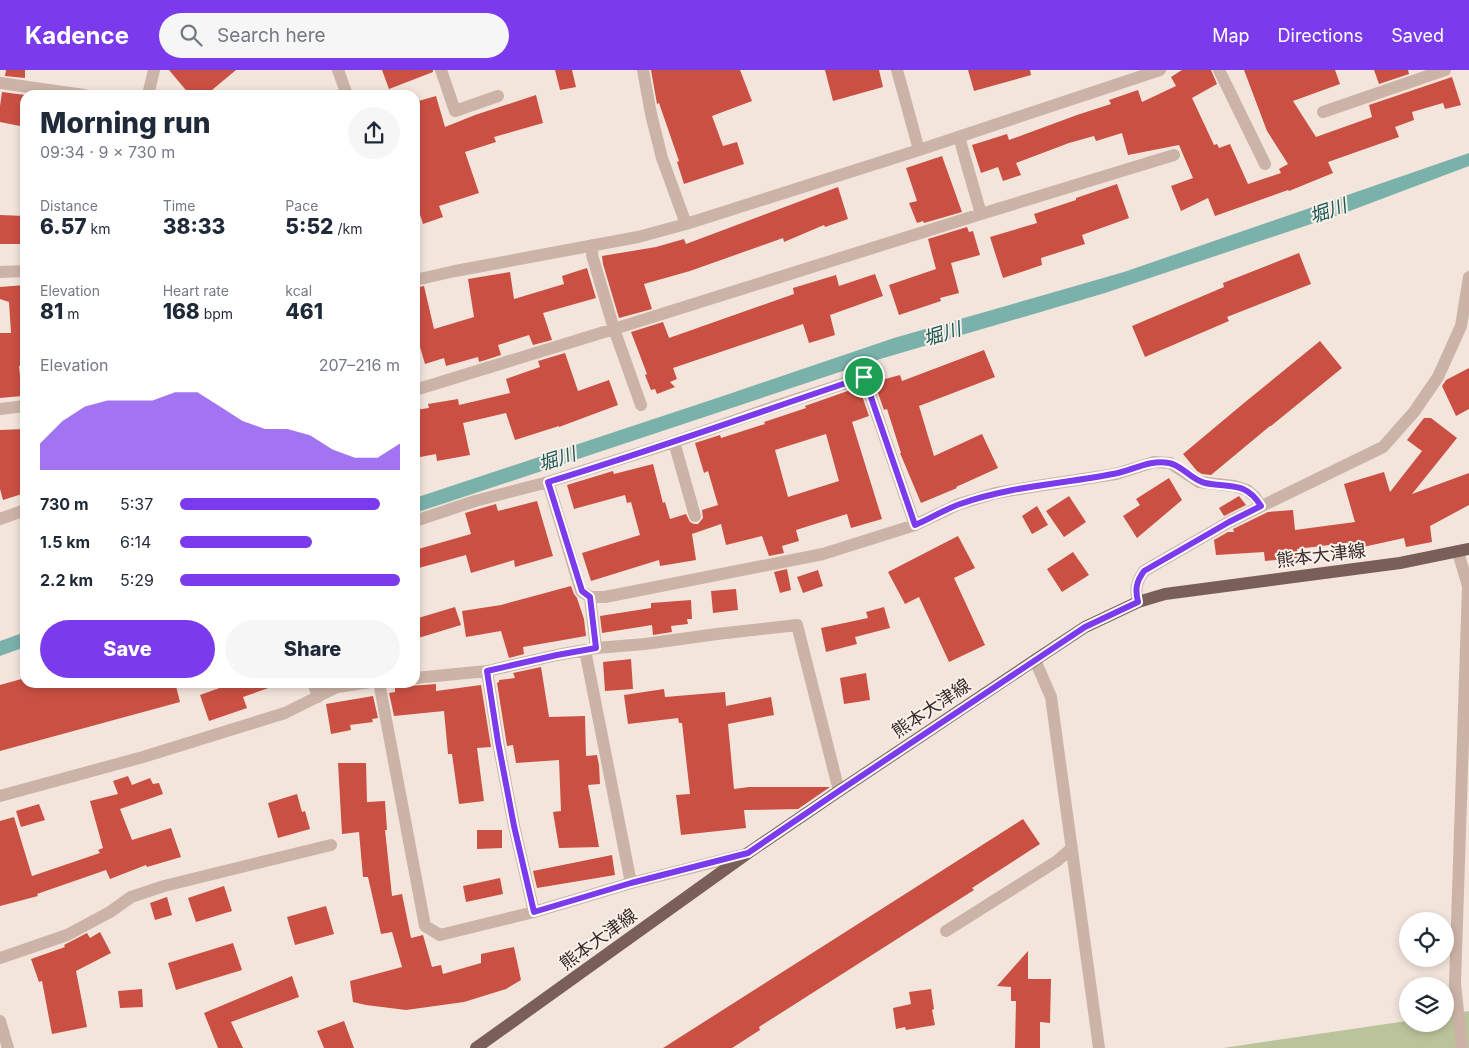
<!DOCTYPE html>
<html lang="en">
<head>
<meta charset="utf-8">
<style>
  body { margin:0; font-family:Inter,"Noto Sans JP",sans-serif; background:#f6f6f7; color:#1f2937; height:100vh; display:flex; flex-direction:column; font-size:19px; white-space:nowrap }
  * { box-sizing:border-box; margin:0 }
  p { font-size:16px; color:#747a83 }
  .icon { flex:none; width:28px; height:28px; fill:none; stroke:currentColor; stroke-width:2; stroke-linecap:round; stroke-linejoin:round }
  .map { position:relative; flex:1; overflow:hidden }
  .drawer { position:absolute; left:20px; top:20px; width:400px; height:598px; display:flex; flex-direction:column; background:#fff; border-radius:15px; box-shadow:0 2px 8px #0003 }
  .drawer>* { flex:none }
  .controls { position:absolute; left:1399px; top:842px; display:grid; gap:10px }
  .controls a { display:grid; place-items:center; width:55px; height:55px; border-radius:50%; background:#fff; box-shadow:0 2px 8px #0003; font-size:25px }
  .pin { position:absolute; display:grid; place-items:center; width:42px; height:42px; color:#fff; margin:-21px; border:2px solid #fff; border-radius:50%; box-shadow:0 1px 5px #0007 }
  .round { display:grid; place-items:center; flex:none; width:52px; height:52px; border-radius:26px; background:#f6f6f7 }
  .summary { display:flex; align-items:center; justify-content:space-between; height:85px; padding:0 20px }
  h1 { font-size:28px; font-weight:800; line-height:38px }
  .stats { display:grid; grid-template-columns:repeat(3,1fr); gap:8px; height:85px; padding:5px 20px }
  .stats div { display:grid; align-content:center }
  .stats b { font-size:21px; font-weight:800 }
  .stats small { font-size:14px; font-weight:400 }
  .stats p { font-size:14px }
  .chart { height:140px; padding:10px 20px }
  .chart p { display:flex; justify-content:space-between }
  .chart svg { width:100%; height:90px; margin-top:5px; fill:#7c3aed; opacity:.7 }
  .button { display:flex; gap:10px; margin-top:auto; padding:10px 20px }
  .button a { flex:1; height:58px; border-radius:30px; background:#7c3aed; color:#fff; font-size:20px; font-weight:800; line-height:58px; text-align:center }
  .button a+a { background:#f6f6f7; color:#1f2937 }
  ul { padding:0 20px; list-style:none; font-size:16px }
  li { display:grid; grid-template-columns:80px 60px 1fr; align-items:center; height:38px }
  li i { height:12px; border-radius:6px; background:#7c3aed }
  header { display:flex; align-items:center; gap:30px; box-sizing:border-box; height:70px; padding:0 25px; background:#7c3aed; color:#fff }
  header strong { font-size:24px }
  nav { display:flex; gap:28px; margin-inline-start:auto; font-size:18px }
  .search { width:350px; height:45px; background:#f6f6f7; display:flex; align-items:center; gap:12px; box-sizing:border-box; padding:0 18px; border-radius:28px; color:#747a83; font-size:19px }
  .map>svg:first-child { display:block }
  .green { fill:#bbc39b }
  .water { fill:#7ab1ab }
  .building { fill:#ca5043; fill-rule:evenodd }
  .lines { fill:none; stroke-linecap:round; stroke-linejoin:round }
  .minor { stroke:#ccb3a7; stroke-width:12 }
  .primary { stroke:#7a5f59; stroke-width:12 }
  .route-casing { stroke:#fff; stroke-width:10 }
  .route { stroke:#7c3aed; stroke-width:6 }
  .labels { text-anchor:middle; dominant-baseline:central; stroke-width:4; stroke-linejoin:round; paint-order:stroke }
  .street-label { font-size:18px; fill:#382b28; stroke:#faf0e9 }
  .water-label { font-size:19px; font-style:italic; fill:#1c5b56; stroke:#faf0e9 }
</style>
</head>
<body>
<header>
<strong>Kadence</strong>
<div class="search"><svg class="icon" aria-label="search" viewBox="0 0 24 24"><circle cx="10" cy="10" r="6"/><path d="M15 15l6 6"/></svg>Search here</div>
<nav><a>Map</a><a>Directions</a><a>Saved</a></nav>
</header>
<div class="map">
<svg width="1469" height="978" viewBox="0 0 1469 978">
  <rect width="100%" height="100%" fill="#f3e5dc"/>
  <path class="green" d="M1469,941V978H1223L1407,951L1408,954H1445V945Z"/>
  <path class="water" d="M1469,83V96L1347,142L1105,223L870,292L415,443V428L726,325L894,268L1124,202Z
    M25,562V577L0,586V571Z"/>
  <path class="building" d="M6,0H25V8L5,6Z
    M169,0H236L206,25H190Z
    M382,0H433V2L389,19Z
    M555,0H572L576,17L560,20Z
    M651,0H740L752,31L712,46L723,76L737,72L744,94L684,114L677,92L679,91L659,33L657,34Z
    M825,0H879L883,17L833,31Z
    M968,0H1030L1031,5L974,21Z
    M1182,0H1211L1217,14L1192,28L1214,75L1217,74L1219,78L1230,74L1248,114L1281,103L1279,99L1288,94L1267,61L1244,0H1335L1340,14L1293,31L1316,67L1372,47L1369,35L1452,7L1461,35L1445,39L1443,33L1412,42L1414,50L1395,57L1399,67L1328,92L1333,103L1289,121L1288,120L1215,146L1208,128L1181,141L1171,116L1193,108L1179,75L1128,85L1122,63L1096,71L1094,66L1069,73L1016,93L1021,105L1003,111L998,97L981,103L972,75L1007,64L1009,70L1077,45L1111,34L1109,30L1138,20L1142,32L1176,16L1171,7Z
    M1374,0H1408L1409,4L1379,14Z
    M2,22L25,25V57L0,52V36Z
    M536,25L543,53L494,67L496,72L465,82L479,123L439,136L443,147L423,154L415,129V32L436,26L445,57L475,45Z
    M942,86L962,142L924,153L923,151L917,153L909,133L917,131L906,98Z
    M1117,114L1129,148L1082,165L1085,174L1041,188L1042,195L1003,208L990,167L1037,153L1034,144L1076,130V128Z
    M838,117L848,149L825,157L824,155L784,172L783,168L690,201L644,214L652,239L619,248L603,194L602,186L656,177L684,169L686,174Z
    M0,145L25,146V174H0Z
    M967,157L969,162L973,161L980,185L951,193L959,223L940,228L941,231L899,245L889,215L936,199L928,169Z
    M1299,183L1311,214L1227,247L1229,251L1145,287L1132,256L1224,217L1223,213Z
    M587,198L596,228L543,243L552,270L533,275L529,265L498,275L501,285L479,292L478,287L446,296L444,288L425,294L415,260V218L424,216L434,259L474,247L468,209L510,202L514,229L564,214L562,206Z
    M875,204L883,226L830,245L835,265L809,273L803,254L673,298L677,309L670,312L675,317L657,324L655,319L651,320L645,305L647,304L631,262L663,252L669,268L794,224L793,218L836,205L839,216Z
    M25,215V296H19L22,326L0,328V263H11L9,232L0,229V217Z
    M1320,271L1342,298L1271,356H1270L1211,405L1202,404L1197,401L1183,384L1244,333Z
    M984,280L995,307L919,336L934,386L982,364L998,398L956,417L957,418L921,433L900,383H901L887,339L884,340L874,312L900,305L902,311Z
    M565,283L578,321L609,310L618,335L559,357V356L515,370L506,343L463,353L470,385L437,391L436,384L415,388V340L429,338L428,334L458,329L459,335L510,323L506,309L540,297L538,291Z
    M1469,298V339L1456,346L1442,316L1446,310Z
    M859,317L869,346L852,352L882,449L851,458L847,444L796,460L799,471L782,476L784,483L769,486L762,466L726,475L721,454L692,464L696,490L660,496L659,490L591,511L582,483L640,465L631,432L627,433L625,425L574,439L567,415L613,401L614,404L653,394L663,433L665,432L670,449L686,444L690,452L694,454H698L703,448L702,440L718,435L708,401L704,403L695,373L720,365L721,368L765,354L764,352L806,338L805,336ZM826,364L839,411L788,427L775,380Z
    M1424,348H1431L1457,368L1412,424L1469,403V435L1430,456L1432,472L1406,477L1404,468L1354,479L1353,472L1297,479L1298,488L1265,491L1264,482L1216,485L1214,470L1228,462H1234L1233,459L1268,442L1293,440L1295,460L1355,452L1344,414L1384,402L1390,422L1422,381L1407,370Z
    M25,359V423L3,430L0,419V360Z
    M1169,408L1182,430L1137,468L1123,446L1140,435L1136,429Z
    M1069,426L1086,452L1064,467L1046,441Z
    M1239,426L1246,435L1224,446L1219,438Z
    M537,431L553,486L515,497L514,490L471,503L466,485L415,499V480L471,464L465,443L496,434L498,441Z
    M1037,436L1048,455L1032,464L1022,446Z
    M958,466L975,498L954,508L985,575L949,592L919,527L905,534L888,502Z
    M1073,482L1089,505L1062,522L1047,499Z
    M787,499L791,520L780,523L774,502Z
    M818,500L823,516L803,523L797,507Z
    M571,516L574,524L577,528L584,549L586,566L523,577L524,584L509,588L501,561L466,567L462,541L501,535Z
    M736,519L738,540L713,543L711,521Z
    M691,530L692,549H687L688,554L671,556L672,562L653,565L652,555L602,563L600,546L651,538V533Z
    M455,537L461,555L415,569V549Z
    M884,537L890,558L855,567L857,574L826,582L821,558L868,548L866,542Z
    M631,589L633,619L605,621L603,592Z
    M541,597L549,647L585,646L586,686L597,685L599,695L600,714L588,715L599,777L559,778L553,742L561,741L559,690L516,693L513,675L507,676L497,613L499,612V610L515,608L513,603Z
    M866,603L870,630L844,634L840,608Z
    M25,608V612H175L180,632L0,681V615Z
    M236,612H277V615L243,627L247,638L209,651L200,625Z
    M436,614V621L481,615L491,677L477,678L484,731L459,734L452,684H448L444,641L394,646L389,623L395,622V617Z
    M664,619L665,627L725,622L726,636L771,627L774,645L728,654L734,719L749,717H830L798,739L744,740L746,758L681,765L676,725L690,724L682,653H679L678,648L628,654L624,625Z
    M373,626L378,648L372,649L373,652L350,655L351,660L331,664L326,634Z
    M338,693H366L367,732L385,731L387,760H385L392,826L402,824L411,868L423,865L432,897L441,895L443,904L481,893V884L514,877L521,910L506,919L464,932L406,940L366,935L353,932L350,911L402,897L392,862L381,864L368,807H363L359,762L342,764Z
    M128,706L132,715L150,708L153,714L159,713L163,724L120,739L132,770L171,758L181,787L147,797L146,795L110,809L106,800L37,824L38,826L0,836V751L14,747L32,806L100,783L98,780L103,778L90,731L118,724L113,711Z
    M297,724L302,742L305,741L310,759L278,768L268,733Z
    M39,734L45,750L21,757L16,741Z
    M1023,749L1040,774L972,818L974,820L759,957L760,960L732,978H663Z
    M477,760H502V778L477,779Z
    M612,785L615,805L537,818L533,801Z
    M500,808L503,824L466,832L463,816Z
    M224,816L232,841L196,852L188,828Z
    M167,827L172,845L155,850L150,833Z
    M326,836L334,864L295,875L287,847Z
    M100,862L111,883L76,901L87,957L52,964L42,911L39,912L31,889L65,877L64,875L87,863L90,868Z
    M233,873L242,900L176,920L168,893Z
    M1028,881V909H1051L1050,953L1040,952V978H1015L1016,931H1011V917L997,916Z
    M292,906L299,927L231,952L243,978H218L204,943Z
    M142,919L143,937L120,938L118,921Z
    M931,919L934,939L932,940L935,955L906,960L905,957L896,959L893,938L911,934L909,922Z
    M344,951L354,978H324L317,961Z"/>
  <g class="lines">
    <path class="minor" d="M338,0L347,25
      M441,0L455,41L498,26
      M643,0L651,44L662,88L686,154
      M897,0L919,80
      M1219,0L1265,94
      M0,13L84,25
      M148,25L154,0
      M1323,42L1445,0
      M981,144L1174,85
      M1,202L25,201
      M415,210L455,201L638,167L686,154L919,80L1160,0
      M415,320L614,259L592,185L593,175
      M641,335L614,259L981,144L959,67
      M0,339L25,336
      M548,412L581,521L590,527H605L823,484L915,455L959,434L996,423L1037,416L1116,404L1154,392L1170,393L1199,412L1234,416L1247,420L1255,427L1261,436
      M695,446L674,372L776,336L864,307L915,455
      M0,449L25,440
      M415,451L475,431L548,412L674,372
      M1458,482L1468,516L1455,914L1462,978
      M590,527L596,578
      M1138,532C1135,519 1136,512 1144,501L1229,452L1383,377L1414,342L1438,307L1461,256L1469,207
      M585,580L631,813
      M1035,590L1051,627L1099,978
      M487,601L498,672L514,756L534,842
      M415,608L487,601L557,585L596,578L645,574L717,564L797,555L839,721
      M313,612L318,627
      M379,612L425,856L440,865L534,842L631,813L746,784
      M0,726L143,687L285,643L337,617L371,612
      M946,861L1057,791L1072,778
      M0,888L67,865L110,842L131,827L164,816L331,775
      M0,951L8,978"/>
    <path class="primary" d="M476,978L748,783L839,721L1035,590L1085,557L1138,532L1165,524L1400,493L1469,479"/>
  </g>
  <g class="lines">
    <g class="route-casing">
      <path id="route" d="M864,307L915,455C930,449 945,439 960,434C1010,416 1062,414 1113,404C1132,401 1149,389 1169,393C1182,395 1191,410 1205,413C1230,418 1246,411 1261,436L1229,452L1144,501C1136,512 1135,519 1138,532L1085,557L839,721L748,783L631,813L534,842L514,756L498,672L487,601L557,585L596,578L590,527L582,521L548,412C654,380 759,342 864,307Z"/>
    </g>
    <use href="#route" class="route"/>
  </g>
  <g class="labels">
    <g class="street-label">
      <text transform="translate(1321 485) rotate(-7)">熊本大津線</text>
      <text transform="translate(931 638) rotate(-34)">熊本大津線</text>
      <text transform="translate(598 869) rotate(-36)">熊本大津線</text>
    </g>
    <g class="water-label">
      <text transform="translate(1328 141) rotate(-19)">堀川</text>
      <text transform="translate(942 264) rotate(-17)">堀川</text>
      <text transform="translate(557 389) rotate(-18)">堀川</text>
    </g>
  </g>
</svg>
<div class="controls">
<a><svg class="icon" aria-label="locate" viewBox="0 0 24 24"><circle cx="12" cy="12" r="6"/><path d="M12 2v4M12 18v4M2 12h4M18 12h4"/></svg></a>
<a><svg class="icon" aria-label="layers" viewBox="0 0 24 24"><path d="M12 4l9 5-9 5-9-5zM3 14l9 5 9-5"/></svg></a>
</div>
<div class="pin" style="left:864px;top:307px;background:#1e9e55"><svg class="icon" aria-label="arrive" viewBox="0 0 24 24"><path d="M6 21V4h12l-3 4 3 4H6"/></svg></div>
<section class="drawer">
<div class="summary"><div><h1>Morning run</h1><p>09:34 · 9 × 730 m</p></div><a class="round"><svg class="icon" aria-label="share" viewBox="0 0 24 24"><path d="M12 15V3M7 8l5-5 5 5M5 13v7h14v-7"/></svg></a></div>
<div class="stats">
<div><p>Distance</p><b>6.57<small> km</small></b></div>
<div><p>Time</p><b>38:33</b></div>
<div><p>Pace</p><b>5:52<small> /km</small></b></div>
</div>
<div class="stats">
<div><p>Elevation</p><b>81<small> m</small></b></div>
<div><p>Heart rate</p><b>168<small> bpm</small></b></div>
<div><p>kcal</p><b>461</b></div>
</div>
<div class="chart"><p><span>Elevation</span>207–216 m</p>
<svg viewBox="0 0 160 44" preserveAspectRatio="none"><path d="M0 44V31L10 20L20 13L30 10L40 10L50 10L60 6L70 6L80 13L90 20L100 24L110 24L120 27L130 34L140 38L150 38L160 31V44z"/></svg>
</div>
<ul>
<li><b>730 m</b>5:37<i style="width:91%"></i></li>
<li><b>1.5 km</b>6:14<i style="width:60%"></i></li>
<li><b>2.2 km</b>5:29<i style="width:100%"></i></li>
</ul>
<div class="button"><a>Save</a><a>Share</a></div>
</section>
</div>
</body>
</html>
